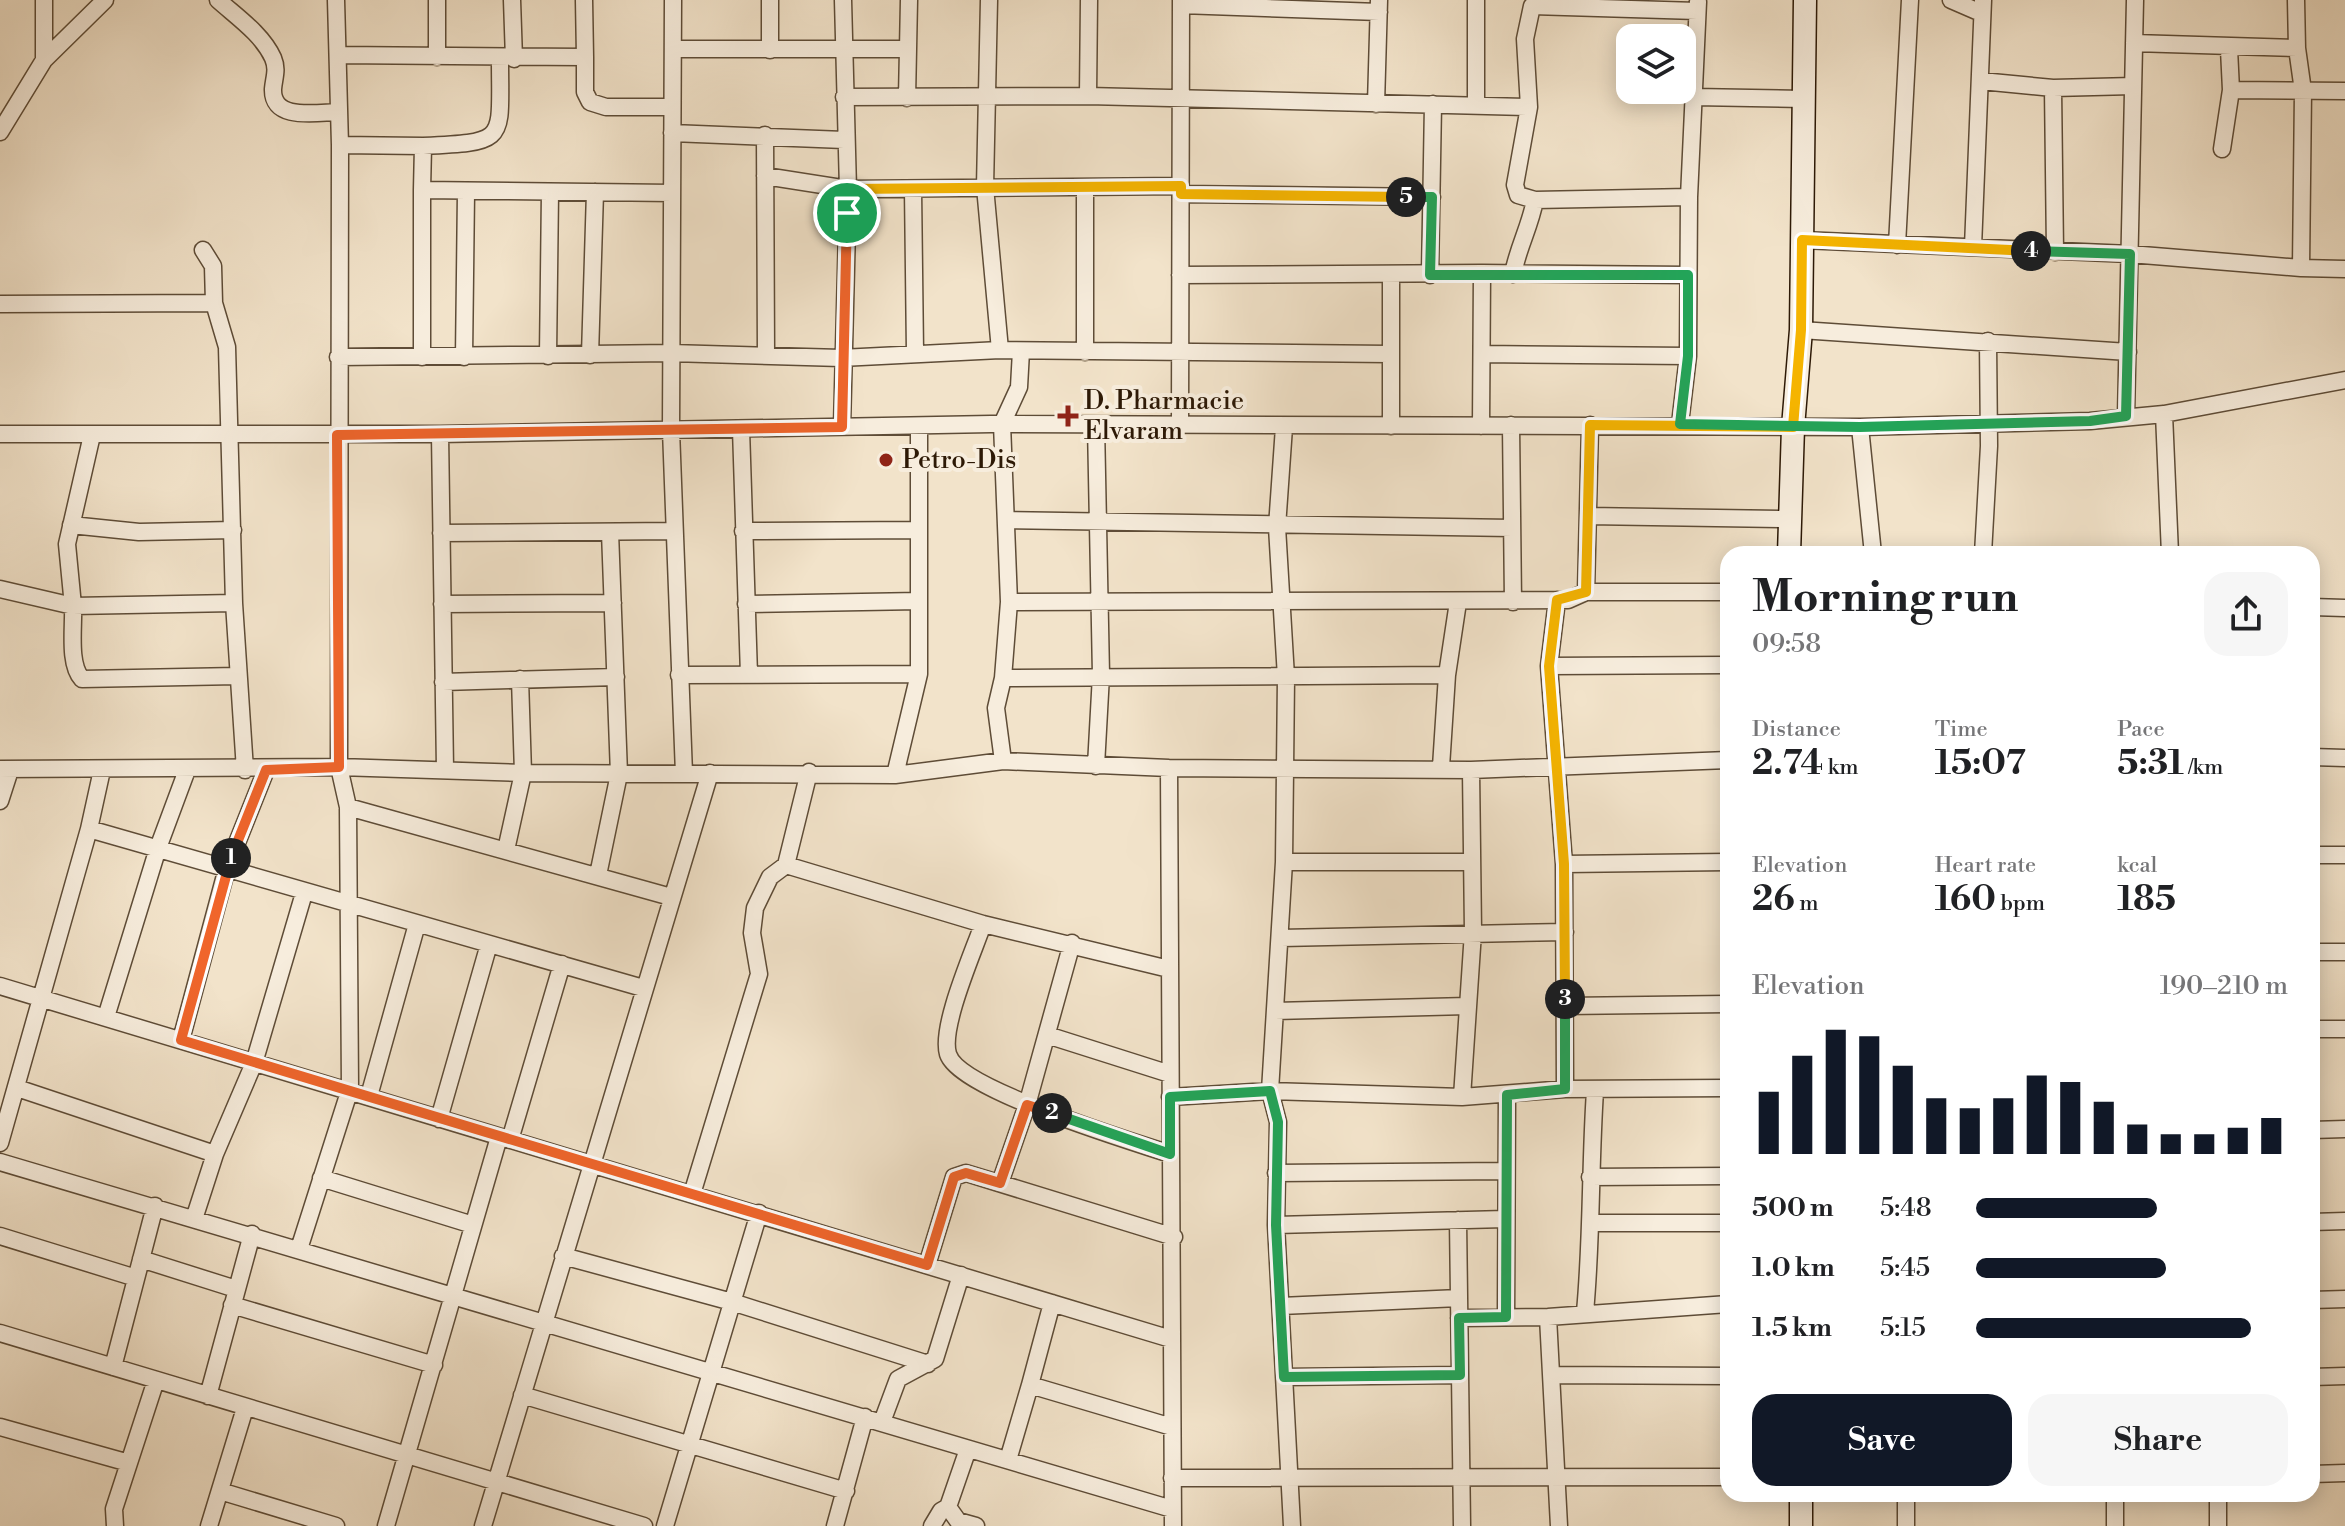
<!DOCTYPE html>
<html lang="en">
<head>
<meta charset="utf-8">
<style>
  body { margin:0; font-family:"Libre Bodoni",serif; background:#f6f6f6; color:#202124; height:100vh; display:flex; flex-direction:column; font-size:30px; white-space:nowrap }
  * { box-sizing:border-box; margin:0 }
  p { font-size:26px; color:#757577 }
  .icon { flex:none; width:44px; height:44px; fill:none; stroke:currentColor; stroke-width:2; stroke-linecap:round; stroke-linejoin:round }
  .map { position:relative; flex:1; overflow:hidden }
  .drawer { position:absolute; left:1720px; top:546px; width:600px; height:956px; display:flex; flex-direction:column; background:#fff; border-radius:24px; box-shadow:0 4px 20px #0003 }
  .drawer>* { flex:none }
  .buttons { position:absolute; left:1616px; top:24px; display:grid; gap:16px }
  .buttons a { display:grid; place-items:center; width:80px; height:80px; border-radius:16px; background:#fff; box-shadow:0 4px 20px #0003; font-size:40px }
  .pin { position:absolute; display:grid; place-items:center; width:68px; height:68px; color:#fff; margin:-34px; border:4px solid #fff; border-radius:50%; box-shadow:0 2px 8px #0007 }
  .km { position:absolute; width:40px; height:40px; margin:-20px; border-radius:50%; background:#222; color:#fff; font-size:22px; line-height:40px; text-align:center }
  .round { display:grid; place-items:center; flex:none; width:84px; height:84px; border-radius:24px; background:#f6f6f6 }
  .overview { display:flex; align-items:center; justify-content:space-between; height:136px; padding:0 32px }
  h1 { font-size:44px; font-weight:700; line-height:60px }
  .stats { display:grid; grid-template-columns:repeat(3,1fr); gap:12px; height:136px; padding:8px 32px }
  .stats div { display:grid; align-content:center }
  .stats b { font-size:34px; font-weight:700 }
  .stats small { font-size:22px; font-weight:400 }
  .stats p { font-size:22px }
  .chart { height:224px; padding:16px 32px }
  .chart p { display:flex; justify-content:space-between }
  .chart svg { width:100%; height:144px; margin-top:8px; stroke:#111827; stroke-width:6 }
  .action { display:flex; gap:16px; margin-top:auto; padding:16px 32px }
  .action a { flex:1; height:92px; border-radius:24px; background:#111827; color:#fff; font-size:32px; font-weight:700; line-height:92px; text-align:center }
  .action a+a { background:#f6f6f6; color:#202124 }
  ul { padding:0 32px; list-style:none; font-size:26px }
  li { display:grid; grid-template-columns:128px 96px 1fr; align-items:center; height:60px }
  li i { height:20px; border-radius:10px; background:#111827 }
  .map>svg:first-child { display:block }
  .lines { fill:none; stroke-linecap:round; stroke-linejoin:round }
  .street-casing { stroke:#5e4c37; stroke-width:19 }
  .secondary-casing { stroke:#2d1906; stroke-width:25 }
  .street { stroke:#f7eddd; stroke-width:16 }
  .secondary { stroke:#f7eddd; stroke-width:22 }
  .split-1-casing { stroke:#fff; stroke-width:16 }
  .split-2-casing { stroke:#fff; stroke-width:16 }
  .split-3-casing { stroke:#fff; stroke-width:16 }
  .split-4-casing { stroke:#fff; stroke-width:16 }
  .split-5-casing { stroke:#fff; stroke-width:16 }
  .split-6-casing { stroke:#fff; stroke-width:16 }
  .split-1 { stroke:#f0652b; stroke-width:10 }
  .split-2 { stroke:#f0652b; stroke-width:10 }
  .split-3 { stroke:#22a559; stroke-width:10 }
  .split-4 { stroke:#f5b400; stroke-width:10 }
  .split-5 { stroke:#22a559; stroke-width:10 }
  .split-6 { stroke:#f5b400; stroke-width:10 }
  .poi-dot { fill:#8f2418; stroke:#f7eddd; stroke-width:3 }
  .labels { text-anchor:middle; dominant-baseline:central; stroke-width:8; stroke-linejoin:round; paint-order:stroke }
  .poi-label { font-size:26px; fill:#2d1906; stroke:#f7eddd; text-anchor:start }
</style>
</head>
<body>
<div class="map">
<svg width="2345" height="1526" viewBox="0 0 2345 1526">
  <rect width="100%" height="100%" fill="#f2e3ca"/>
  <filter id="stains"><feTurbulence type="fractalNoise" baseFrequency=".0025" numOctaves="4"/><feColorMatrix values="0 0 0 0 .2 0 0 0 0 .09 0 0 0 0 .02 0 0 0 .5 -.17"/></filter>
  <radialGradient id="worn" r=".72"><stop offset=".6" stop-color="#630" stop-opacity="0"/><stop offset="1" stop-color="#630" stop-opacity=".3"/></radialGradient>
  <g class="lines">
    <g class="street-casing">
      <path id="street" d="M218,0C237,17 262,34 273,58C278,70 274,77 273,89C272,122 318,112 339,112
        M437,0V57
        M512,0L514,59
        M673,0L671,430L684,774
        M770,0V50
        M989,0L985,187L1000,350
        M1476,0V105
        M1951,0L1981,13
        M2296,0L2297,48L2303,91L2301,268
        M1181,5L1379,12
        M2134,43L2297,48
        M673,49H908
        M338,55L585,57L584,0
        M585,57V92L590,102L606,107H672
        M44,60L105,0
        M1981,81L2053,88L2133,86
        M2053,88L2055,252
        M2231,90L2345,91
        M1088,96L1089,0
        M844,97L1088,96L1529,107
        M1694,97L1803,99
        M907,98L909,0
        M1376,104L1379,0
        M0,132L44,60V0
        M672,133L844,140
        M765,135L766,355
        M340,145L423,146L422,190
        M423,146C509,142 500,142 500,59
        M2222,149L2231,90L2229,49
        M765,176L848,189L1181,186
        M1085,187V352
        M913,189L915,353
        M1181,194L1432,197
        M1689,197L1535,200L1518,195L1515,185L1529,107L1525,39L1532,6L1697,11
        M1802,240L2130,254L2301,268L2345,269
        M1897,245L1910,0
        M1973,247L1983,0
        M203,250L213,266L214,303
        M1482,273L1688,275
        M1513,274C1518,247 1530,227 1535,200
        M1180,275L1482,273L1481,426
        M1391,275V426
        M1430,275L1433,104
        M0,304L214,303L227,347L234,603L245,770
        M1801,330L2128,352
        M1482,354L1688,356
        M590,355L595,192
        M548,356L550,192
        M338,357L671,353L841,358L1000,350L1389,354
        M422,357V190L672,193
        M464,357L466,192
        M2164,414L2170,554
        M2126,416L2135,0
        M1680,424L1688,356L1689,197L1698,2
        M1096,425L1101,675L1096,766
        M1180,425L1181,0
        M1511,425L1513,602
        M842,427L848,189L843,0
        M1284,427L1277,527L1286,677L1284,862L1270,1091L1278,1122L1276,1225L1292,1526
        M1860,427L1873,554
        M741,429L749,675
        M0,434H440L991,424L1860,427L2090,421L2164,414L2345,380
        M440,434L445,769
        M92,435L67,544L73,606L234,603
        M1588,516L1788,519
        M1006,520L1512,528
        M71,525L139,532L233,530
        M743,531L919,530
        M441,533L673,531
        M1983,554L1989,446L1988,341
        M0,589L73,606C74,627 68,664 82,679L237,676
        M1586,592H1728
        M1557,600L1549,666L1564,864L1565,1089
        M1009,602L1568,600L1586,592L1590,425
        M442,604L613,603
        M746,604L919,601
        M2312,607L2345,608
        M1549,666L1728,665
        M679,675L919,674
        M1003,678L1447,675
        M443,682L616,677
        M2312,757L2345,758
        M1003,761L996,708L1003,678L1009,602L1002,424L1019,387L1021,351
        M1441,767L1447,675L1458,602
        M1169,768L1173,1526
        M0,769L339,767L523,773L895,775L1003,761L1169,768L1471,770L1728,760
        M895,775L919,674V427
        M0,801L10,770
        M348,807L671,897
        M89,829L643,988
        M506,850L523,773L520,679
        M2312,855H2345
        M1284,862H1472
        M1564,864L1728,862
        M786,865L983,924L1169,969
        M598,875L619,774L610,532
        M983,924C973,953 940,1027 948,1054C959,1090 1132,1141 1170,1154
        M1281,938L1565,932
        M2312,952H2345
        M0,986L1171,1339
        M1565,1006L1728,1004
        M1275,1011L1467,1006
        M106,1017L158,848L187,770
        M2312,1029H2345
        M1047,1035L1170,1074
        M181,1040L227,868L266,770
        M17,1088L215,1154
        M369,1096L417,924
        M1170,1097L1270,1091L1462,1097L1565,1089L1728,1088
        M1462,1097L1473,932L1471,770
        M439,1119L489,944
        M2312,1130L2345,1129
        M510,1140L562,964
        M0,1143L89,829L102,770
        M0,1162L1172,1509
        M1276,1173L1505,1171
        M1590,1177L1728,1176
        M321,1178L473,1225
        M1000,1183L1027,1105L1072,943
        M692,1194L759,974L752,933L755,908L770,877L786,865L809,772
        M194,1219L215,1154L254,1063L304,893
        M1458,1220L1462,1526
        M2312,1222L2345,1221
        M1593,1223H1728
        M1276,1225L1505,1219
        M0,1236L136,1278
        M299,1249L350,1089L348,807L339,767L340,145L336,0
        M563,1256L732,1302L928,1364
        M141,1259L236,1289
        M927,1265L954,1177L966,1173L1174,1237
        M2312,1300L2345,1299
        M1052,1303L1030,1385L1172,1427
        M232,1305L434,1365
        M1281,1306L1459,1298
        M1585,1312C1592,1238 1590,1165 1595,1091
        M1506,1317L1507,1095
        M1548,1317L1559,1526
        M1459,1318L1548,1317L1728,1304
        M0,1333L644,1526
        M113,1367L155,1206
        M1551,1375L1728,1376
        M1284,1377L1460,1375
        M2312,1377L2345,1376
        M522,1395L846,1491
        M208,1396L252,1234
        M882,1422L898,1379L935,1359L961,1275
        M0,1427L129,1463
        M968,1449L948,1507L958,1521L976,1526
        M1008,1460L1030,1385
        M2312,1474L2345,1473
        M1172,1478L1728,1477
        M220,1491L336,1526
        M1906,1494V1526
        M2115,1494V1526
        M2218,1494V1526
        M115,1526L114,1509L156,1380
        M209,1526L245,1408
        M386,1526L499,1137
        M483,1526L710,773
        M665,1526L759,1213
        M835,1526L865,1417
        M932,1526L941,1511L948,1507"/>
    </g>
    <g class="secondary-casing">
      <path id="secondary" d="M1789,554L1793,427L1801,330L1805,0
        M1801,1494V1526"/>
    </g>
    <use href="#street" class="street"/>
    <use href="#secondary" class="secondary"/>
  </g>
  <g class="lines">
    <g class="split-1-casing">
      <path id="split-1" d="M231,858L266,770L339,767L337,435L842,427L847,213"/>
    </g>
    <g class="split-2-casing">
      <path id="split-2" d="M231,858L181,1040L927,1265L954,1177L966,1173L1000,1183L1027,1105L1052,1113"/>
    </g>
    <g class="split-3-casing">
      <path id="split-3" d="M1052,1113L1170,1154V1097L1270,1091L1278,1122L1276,1225L1284,1377L1460,1375L1459,1318L1506,1317L1507,1095L1565,1089V999"/>
    </g>
    <g class="split-4-casing">
      <path id="split-4" d="M1565,999L1564,864L1549,666L1557,600L1586,592L1590,425L1793,427L1801,330L1802,240L2031,251"/>
    </g>
    <g class="split-5-casing">
      <path id="split-5" d="M1406,197H1432L1430,275H1688V356L1680,424L1860,427L2090,421L2126,416L2130,254L2031,251"/>
    </g>
    <g class="split-6-casing">
      <path id="split-6" d="M847,213L848,189L1181,186V194L1406,197"/>
    </g>
    <use href="#split-1" class="split-1"/>
    <use href="#split-2" class="split-2"/>
    <use href="#split-3" class="split-3"/>
    <use href="#split-4" class="split-4"/>
    <use href="#split-5" class="split-5"/>
    <use href="#split-6" class="split-6"/>
  </g>
  <g class="poi-dot">
    <path d="M1064 404h8v8h8v8h-8v8h-8v-8h-8v-8h8z"/>
    <circle cx="886" cy="460" r="8"/>
  </g>
  <g class="labels">
    <g class="poi-label">
      <text x="1084" y="401">D. Pharmacie<tspan x="1084" dy="30">Elvaram</tspan></text>
      <text x="902" y="460">Petro-Dis</text>
    </g>
  </g>
  <rect width="100%" height="100%" filter="url(#stains)"/>
  <rect width="100%" height="100%" fill="url(#worn)"/>
</svg>
<div class="buttons">
<a><svg class="icon" aria-label="layers" viewBox="0 0 24 24"><path d="M12 4l9 5-9 5-9-5zM3 14l9 5 9-5"/></svg></a>
</div>
<div class="pin" style="left:847px;top:213px;background:#1e9e55"><svg class="icon" aria-label="arrive" viewBox="0 0 24 24"><path d="M6 21V4h12l-3 4 3 4H6"/></svg></div>
<b class="km" style="left:231px;top:858px">1</b>
<b class="km" style="left:1052px;top:1113px">2</b>
<b class="km" style="left:1565px;top:999px">3</b>
<b class="km" style="left:2031px;top:251px">4</b>
<b class="km" style="left:1406px;top:197px">5</b>
<section class="drawer">
<div class="overview"><div><h1>Morning run</h1><p>09:58</p></div><a class="round"><svg class="icon" aria-label="share" viewBox="0 0 24 24"><path d="M12 15V3M7 8l5-5 5 5M5 13v7h14v-7"/></svg></a></div>
<div class="stats">
<div><p>Distance</p><b>2.74<small> km</small></b></div>
<div><p>Time</p><b>15:07</b></div>
<div><p>Pace</p><b>5:31<small> /km</small></b></div>
</div>
<div class="stats">
<div><p>Elevation</p><b>26<small> m</small></b></div>
<div><p>Heart rate</p><b>160<small> bpm</small></b></div>
<div><p>kcal</p><b>185</b></div>
</div>
<div class="chart"><p><span>Elevation</span>190–210 m</p>
<svg viewBox="0 0 160 44" preserveAspectRatio="none"><path d="M5 44V25M15 44V14M25 44V6M35 44V8M45 44V17M55 44V27M65 44V30M75 44V27M85 44V20M95 44V22M105 44V28M115 44V35M125 44V38M135 44V38M145 44V36M155 44V33"/></svg>
</div>
<ul>
<li><b>500 m</b>5:48<i style="width:58%"></i></li>
<li><b>1.0 km</b>5:45<i style="width:61%"></i></li>
<li><b>1.5 km</b>5:15<i style="width:88%"></i></li>
</ul>
<div class="action"><a>Save</a><a>Share</a></div>
</section>
</div>
</body>
</html>
